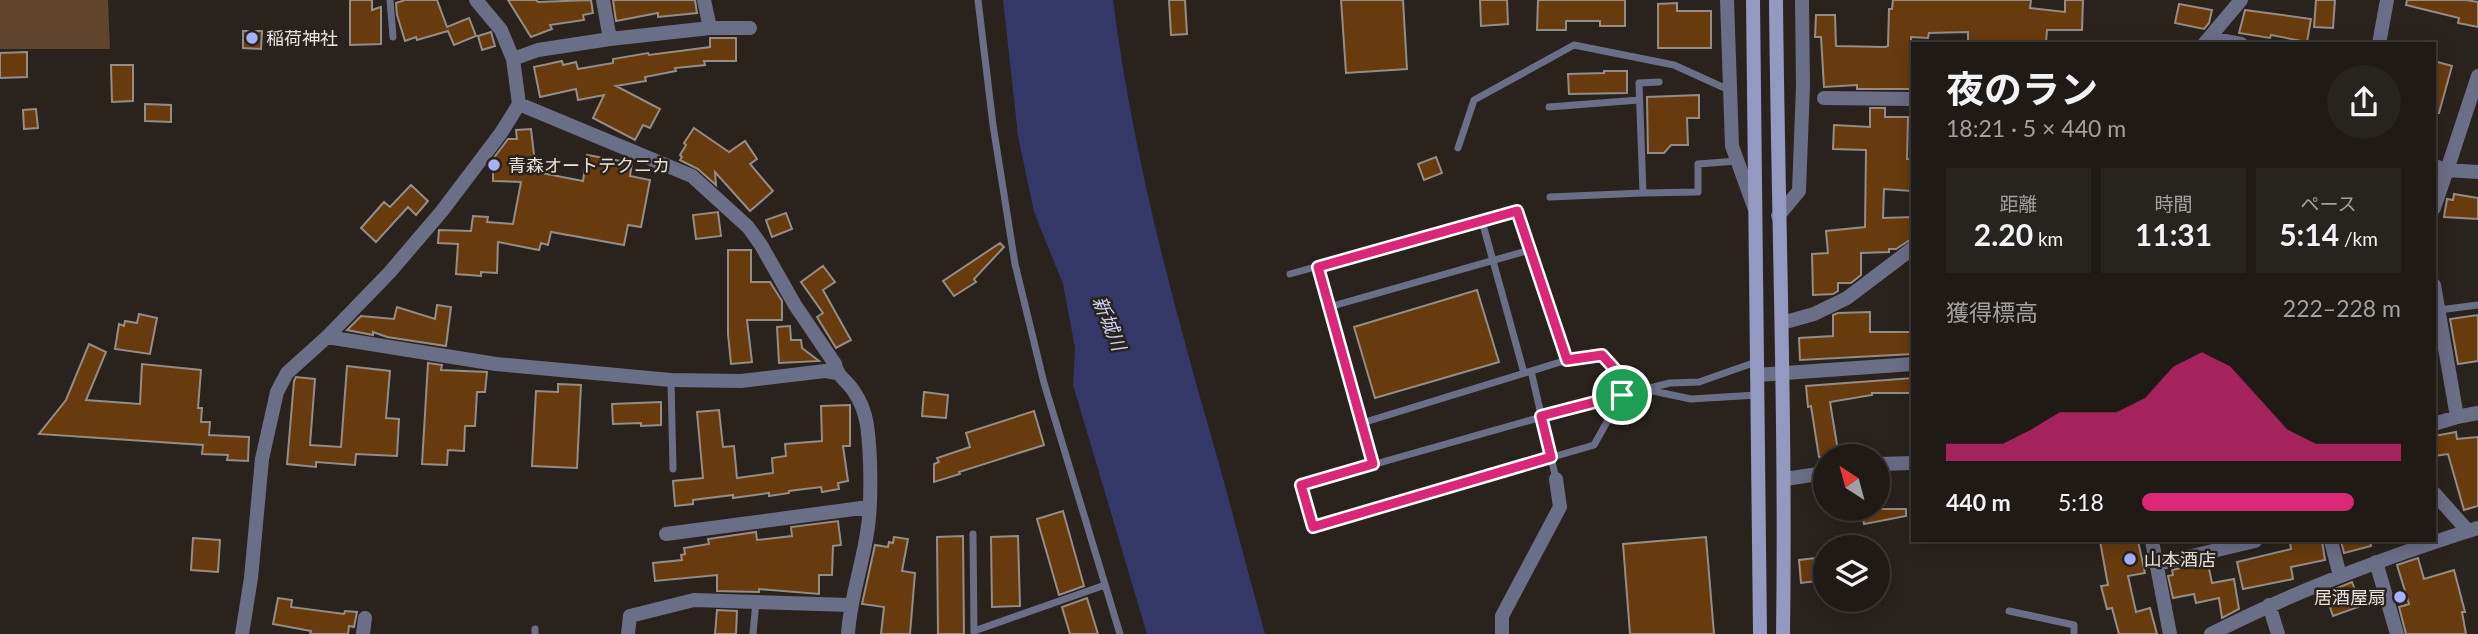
<!DOCTYPE html>
<html lang="ja">
<head>
<meta charset="utf-8">
<style>
  body { margin:0; font-family:Lato,"Noto Sans JP",sans-serif; background:#27231f; color:#f1f3f6; height:100vh; display:flex; flex-direction:column; font-size:26px; white-space:nowrap }
  * { box-sizing:border-box; margin:0 }
  p { font-size:23px; color:#a1a1a1 }
  .icon { flex:none; width:38px; height:38px; fill:none; stroke:currentColor; stroke-width:2; stroke-linecap:round; stroke-linejoin:round }
  .map { position:relative; flex:1; overflow:hidden }
  .details { position:absolute; left:1911px; top:42px; width:525px; height:500px; display:flex; flex-direction:column; background:#1f1a16; border-radius:0px; box-shadow:0 4px 18px #0003,0 0 0 2px #3c3835 }
  .details>* { flex:none }
  .needle { width:46px; rotate:324deg }
  .buttons { position:absolute; left:1813px; top:444px; display:grid; gap:14px }
  .buttons a { display:grid; place-items:center; width:77px; height:77px; border-radius:50%; background:#1f1a16; box-shadow:0 4px 18px #0003,0 0 0 2px #3c3835; font-size:35px }
  .pin { position:absolute; display:grid; place-items:center; width:60px; height:60px; color:#fff; margin:-30px; border:4px solid #fff; border-radius:50%; box-shadow:0 2px 7px #0007 }
  .round { display:grid; place-items:center; flex:none; width:74px; height:74px; border-radius:37px; background:#27231f }
  .summary { display:flex; align-items:center; justify-content:space-between; height:119px; padding:0 35px }
  h1 { font-size:38px; font-weight:700; line-height:52px }
  .stats { display:grid; grid-template-columns:repeat(3,1fr); gap:10px; height:119px; padding:7px 35px }
  .stats div { display:grid; align-content:center; border-radius:0px; background:#27231f; text-align:center }
  .stats b { font-size:30px; font-weight:700 }
  .stats small { font-size:19px; font-weight:400 }
  .stats p { font-size:19px }
  .chart { height:196px; padding:14px 35px }
  .chart p { display:flex; justify-content:space-between }
  .chart svg { width:100%; height:126px; margin-top:7px; fill:#db2777; opacity:.7 }
  ul { padding:0 35px; list-style:none; font-size:23px }
  li { display:grid; grid-template-columns:112px 84px 1fr; align-items:center; height:52px }
  li i { height:18px; border-radius:9px; background:#db2777 }
  .map>svg:first-child { display:block }
  .green { fill:#61442c }
  .water { fill:#343768 }
  .building { fill:#683b0e; stroke:#958c85; stroke-width:2 }
  .lines { fill:none; stroke-linecap:round; stroke-linejoin:round }
  .lane { stroke:#6b6e87; stroke-width:7 }
  .street { stroke:#6b6e87; stroke-width:14 }
  .secondary { stroke:#9399c0; stroke-width:14 }
  .route-casing { stroke:#fff; stroke-width:14 }
  .route { stroke:#db2777; stroke-width:9 }
  .poi-dot { fill:#a8b0fc; stroke:#29221d; stroke-width:2.5 }
  .labels { text-anchor:middle; dominant-baseline:central; stroke-width:5; stroke-linejoin:round; paint-order:stroke }
  .poi-label { font-size:18px; fill:#e8e3df; stroke:#29221d; text-anchor:start }
  .water-label { font-size:19px; font-style:italic; fill:#ccd1f2; stroke:#29221d }
</style>
</head>
<body>
<div class="map">
<svg width="2478" height="634" viewBox="0 0 2478 634">
  <rect width="100%" height="100%" fill="#29221d"/>
  <path class="green" d="M0,0H108L110,49H0Z"/>
  <path class="water" d="M1003,0H1113C1133,157 1174,308 1218,460C1234,518 1249,576 1265,634H1147L1073,385L1075,348L1063,284L1034,212L1018,136Z"/>
  <path class="building" d="M350,0H372V10L381,7V44L350,45Z
    M405,0H437L447,27L469,18L476,36L454,45L448,31L417,40L416,37L405,41L397,15L396,3Z
    M508,0H536L538,2L591,0L593,13L583,15L584,20L550,25L552,29L531,37Z
    M613,0H695L697,13L658,17V13L616,21Z
    M1169,0H1185L1187,34L1171,35Z
    M1341,0H1403L1407,69L1346,73Z
    M1480,0H1507L1508,24L1481,26Z
    M1538,0H1625V26H1600V21H1566V30H1537Z
    M1893,0H2031L2030,8L2065,12V0H2083L2082,30H2047L2046,44H1968V32L1929,33L1928,38L1911,37V89H1857V85L1824,87L1821,37H1815L1816,15H1835L1836,46L1885,47L1888,46L1889,9H1892Z
    M2316,0H2335L2333,28L2314,27Z
    M2407,0H2466L2478,2V27L2458,23L2459,18L2406,5Z
    M1677,3V11H1711V48H1658V4Z
    M2179,4L2212,10L2209,23L2204,29L2175,23Z
    M2245,10L2311,19L2307,42L2271,35L2270,38L2239,33Z
    M243,31H262L261,49L243,48Z
    M491,32L495,46L482,50L478,36Z
    M710,38H736V61H704L705,65L675,68L676,71L645,77L646,81L616,86L660,109L650,128L643,125L635,140L593,118L604,95L578,100L576,89L540,97L534,67L562,61L563,65L576,62L578,69L613,63V59L648,53L649,55L710,47Z
    M27,52V77L0,78V53Z
    M2434,61L2452,66L2439,113H2434Z
    M111,65H133V101L112,102Z
    M1604,71H1627V93L1569,94L1568,74L1604,73Z
    M1699,95V118H1687L1688,145H1671L1664,153H1648L1647,97Z
    M145,104L171,105V122L145,121Z
    M1870,108H1885V117H1908L1907,159H1913L1911,191L1884,189L1883,218L1913,217V238L1896,249H1889V252L1861,253V275L1851,283H1838V291L1833,294L1813,295L1812,254L1828,253L1826,231L1865,227L1866,150L1833,149L1834,125L1870,127Z
    M36,109L38,128L24,129L23,110Z
    M694,128L729,152L745,141L757,159L750,164L773,191L750,211L715,172L716,185L698,169L680,160L682,157L680,155L686,145L684,143Z
    M531,129L536,172L583,181L587,155L632,163L630,176L650,180L641,227L628,225L624,245L551,232L548,245L541,243L539,250L498,242L497,273L481,272V276L456,274L458,244L438,243L439,230L471,231L473,216L488,217L487,222L513,224L521,182L493,181V159L508,139H517L516,130Z
    M1436,157L1442,173L1424,180L1418,164Z
    M411,185L428,201L416,215L408,207L376,242L361,228L384,202L390,207Z
    M2454,194L2478,198V219L2444,217L2447,199L2453,200Z
    M718,212L721,236L696,239L693,215Z
    M786,213L792,229L772,237L766,220Z
    M1000,243L1004,247L974,279L976,282L954,296L943,281Z
    M728,250H751V282H770L782,301V320H747L752,362L731,364L728,334Z
    M823,266L835,282L823,290L851,340L836,348L817,317L823,313L801,282Z
    M1477,290L1499,362L1375,398L1354,327Z
    M437,305L451,307L446,346L387,337L373,332V335L347,330L361,316L394,319L397,307L435,319Z
    M1870,312V332H1913V354L1800,360L1799,338L1833,336V315L1838,313Z
    M139,314L157,318L150,354L115,349L119,324L124,326L125,321L137,323Z
    M2478,315V361L2458,364L2450,319Z
    M790,326L791,340H801L802,348L819,361L779,363L777,327Z
    M89,344L106,352L86,400L140,404L142,364L201,370L198,408H202L201,422H210L209,435L249,437L248,461L227,460L228,455L202,454L203,445L39,434L66,400Z
    M428,363L442,365L441,370L487,372L485,392H477L475,426H465L464,451L448,450L447,465L422,464Z
    M347,366L390,371L386,418L399,419L397,456L356,454L355,465L316,462V467L287,464L294,381L296,377L315,379L310,445L341,447Z
    M1913,378V393H1872V395L1830,402L1839,457H1819L1811,406L1808,407L1806,386Z
    M558,384L581,385L577,468L532,466L536,391L558,392Z
    M924,392L948,395L946,418L922,416Z
    M661,402V425L641,426V423L613,424L612,404Z
    M850,405V446H843L848,481L838,483L839,489L822,492L821,487L789,491V493L769,496V493L733,498V495L693,500V504L675,506L673,481L703,478L697,412L719,410L723,447L734,446L737,478L773,473L772,458L786,456L785,444L822,441L821,406Z
    M1034,411L1044,445L959,472L960,474L934,482V464L939,462L937,458L970,447L966,433Z
    M2456,432L2457,439L2478,437V506L2464,510L2448,454L2434,456V436Z
    M1861,509H1906V516L1864,524Z
    M1063,511L1084,586L1059,595L1037,519Z
    M838,521L841,545L833,546L832,575H819V594L759,589V592L717,591V575L655,581L653,563L682,560L681,555L685,554L684,548L709,544L708,539L756,532L757,540L792,536L791,527Z
    M963,536L964,634H938L937,537Z
    M1018,536L1020,606L992,607L991,537Z
    M894,537L908,539L902,571L915,573L910,634H881L884,607L862,604L875,545L888,547L889,542L893,543Z
    M1706,537L1714,634H1630L1623,544Z
    M193,538L220,540L218,572L191,570Z
    M2100,541H2138L2145,573L2128,576L2136,612L2150,608L2157,634H2119L2112,608L2107,609L2101,586L2108,585Z
    M2299,541H2322L2325,560L2291,567L2293,579L2243,589L2237,562L2291,549L2290,543Z
    M2341,541H2370L2371,546L2344,553Z
    M1825,557V580L1801,583L1799,560Z
    M2418,558L2424,579L2454,570L2465,612H2462L2466,634H2406L2399,607L2409,604L2397,565Z
    M2198,564H2208L2212,583L2234,579L2239,609L2222,618L2219,598L2196,603L2194,594L2173,598L2168,576L2173,575L2172,570Z
    M2352,582L2361,606L2333,616L2325,593Z
    M278,598L292,600L291,607L344,614L345,611L357,612L354,627L349,626L348,634H310L311,631L273,624Z
    M1087,598L1098,634H1070L1062,607Z
    M717,610L737,611L736,634H715Z"/>
  <g class="lines">
    <path class="lane" d="M390,0L393,37
      M978,0L993,125L1015,264L1044,383L1120,634
      M1659,82L1639,83L1643,193L1698,192V164L1737,161
      M1549,107L1639,100
      M1458,148L1474,100L1574,45L1674,65L1729,90
      M1550,197L1643,193
      M1482,221L1524,373
      M1318,267L1373,465
      M1290,274L1517,211L1567,360
      M1329,307L1530,250
      M2439,310L2478,305
      M1531,371L1556,479
      M671,380L673,469
      M1648,390L1691,399L1757,395
      M1362,423L1567,360L1602,355L1621,376L1622,395L1594,445L1313,527L1301,485L1609,398L1670,383L1699,382L1756,362
      M973,534L974,633
      M2009,611L2074,625V634
      M974,631L1105,585
      M535,634V629
      M753,634L756,601"/>
    <path class="street" d="M704,0L710,28
      M1727,0L1732,146L1754,207
      M2209,38L2241,44
      M610,39L710,28H750
      M2204,44L2241,0
      M2379,44L2387,0
      M513,59L538,50L610,39L603,0
      M1824,98L1913,99
      M519,104L692,176L748,227L761,245L795,305L835,364C837,376 846,380 853,390C860,400 865,412 867,425C871,454 872,504 867,533C862,567 850,599 848,634
      M2434,166L2447,170L2478,76
      M2434,208L2447,170L2478,172
      M1778,216L1799,191L1803,86L1802,0
      M2434,285L2457,417L2434,424
      M1782,323L1814,314L1847,298L1913,248
      M327,337L496,364L671,380L741,381L825,371L837,373
      M1757,375L1913,364
      M2457,417L2478,413
      M1878,464L1913,463
      M1785,479L1825,473
      M2434,493L2468,531
      M666,534L869,507
      M2152,541L2170,634
      M2331,541L2340,576
      M2376,562L2397,634
      M2158,564L2255,541
      M2269,605L2278,634
      M242,634L251,578L262,459L277,392L287,373L327,337L390,272L442,211L501,133L519,104L513,59L501,30L476,0
      M363,634L365,618
      M628,634L630,616L694,600L850,605
      M1502,634V616L1560,507L1556,479
      M2211,634C2297,590 2386,557 2478,528"/>
    <path class="secondary" d="M1753,0L1760,634
      M1776,0C1778,212 1786,422 1783,634"/>
  </g>
  <g class="lines">
    <g class="route-casing">
      <path id="route" d="M1517,211L1567,360L1602,355L1621,376L1622,395L1541,416L1551,457L1313,527L1301,485L1373,464L1318,267Z"/>
    </g>
    <use href="#route" class="route"/>
  </g>
  <g class="poi-dot">
    <circle cx="252" cy="38" r="7"/>
    <circle cx="494" cy="165" r="7"/>
    <circle cx="2130" cy="559" r="7"/>
    <circle cx="2400" cy="597" r="7"/>
  </g>
  <g class="labels">
    <g class="poi-label">
      <text x="266" y="38">稲荷神社</text>
      <text x="508" y="165">青森オートテクニカ</text>
      <text x="2144" y="559">山本酒店</text>
      <text x="2386" y="597" text-anchor="end">居酒屋扇</text>
    </g>
    <g class="water-label">
      <text transform="translate(1110 323) rotate(68)">新城川</text>
    </g>
  </g>
</svg>
<div class="buttons">
<a><svg class="needle" viewBox="-14 -14 28 28"><path d="M0-13l5 13h-10z" fill="#e53935"/><path d="M0 13l5-13h-10z" fill="#a1a1a1"/></svg></a>
<a><svg class="icon" aria-label="layers" viewBox="0 0 24 24"><path d="M12 4l9 5-9 5-9-5zM3 14l9 5 9-5"/></svg></a>
</div>
<div class="pin" style="left:1622px;top:395px;background:#1e9e55"><svg class="icon" aria-label="arrive" viewBox="0 0 24 24"><path d="M6 21V4h12l-3 4 3 4H6"/></svg></div>
<section class="details">
<div class="summary"><div><h1>夜のラン</h1><p>18:21 · 5 × 440 m</p></div><a class="round"><svg class="icon" aria-label="share" viewBox="0 0 24 24"><path d="M12 15V3M7 8l5-5 5 5M5 13v7h14v-7"/></svg></a></div>
<div class="stats">
<div><p>距離</p><b>2.20<small> km</small></b></div>
<div><p>時間</p><b>11:31</b></div>
<div><p>ペース</p><b>5:14<small> /km</small></b></div>
</div>
<div class="chart"><p><span>獲得標高</span>222–228 m</p>
<svg viewBox="0 0 160 44" preserveAspectRatio="none"><path d="M0 44V38L10 38L20 38L30 33L40 27L50 27L60 27L70 22L80 11L90 6L100 11L110 22L120 33L130 38L140 38L150 38L160 38V44z"/></svg>
</div>
<ul>
<li><b>440 m</b>5:18<i style="width:82%"></i></li>
</ul>
</section>
</div>
</body>
</html>
